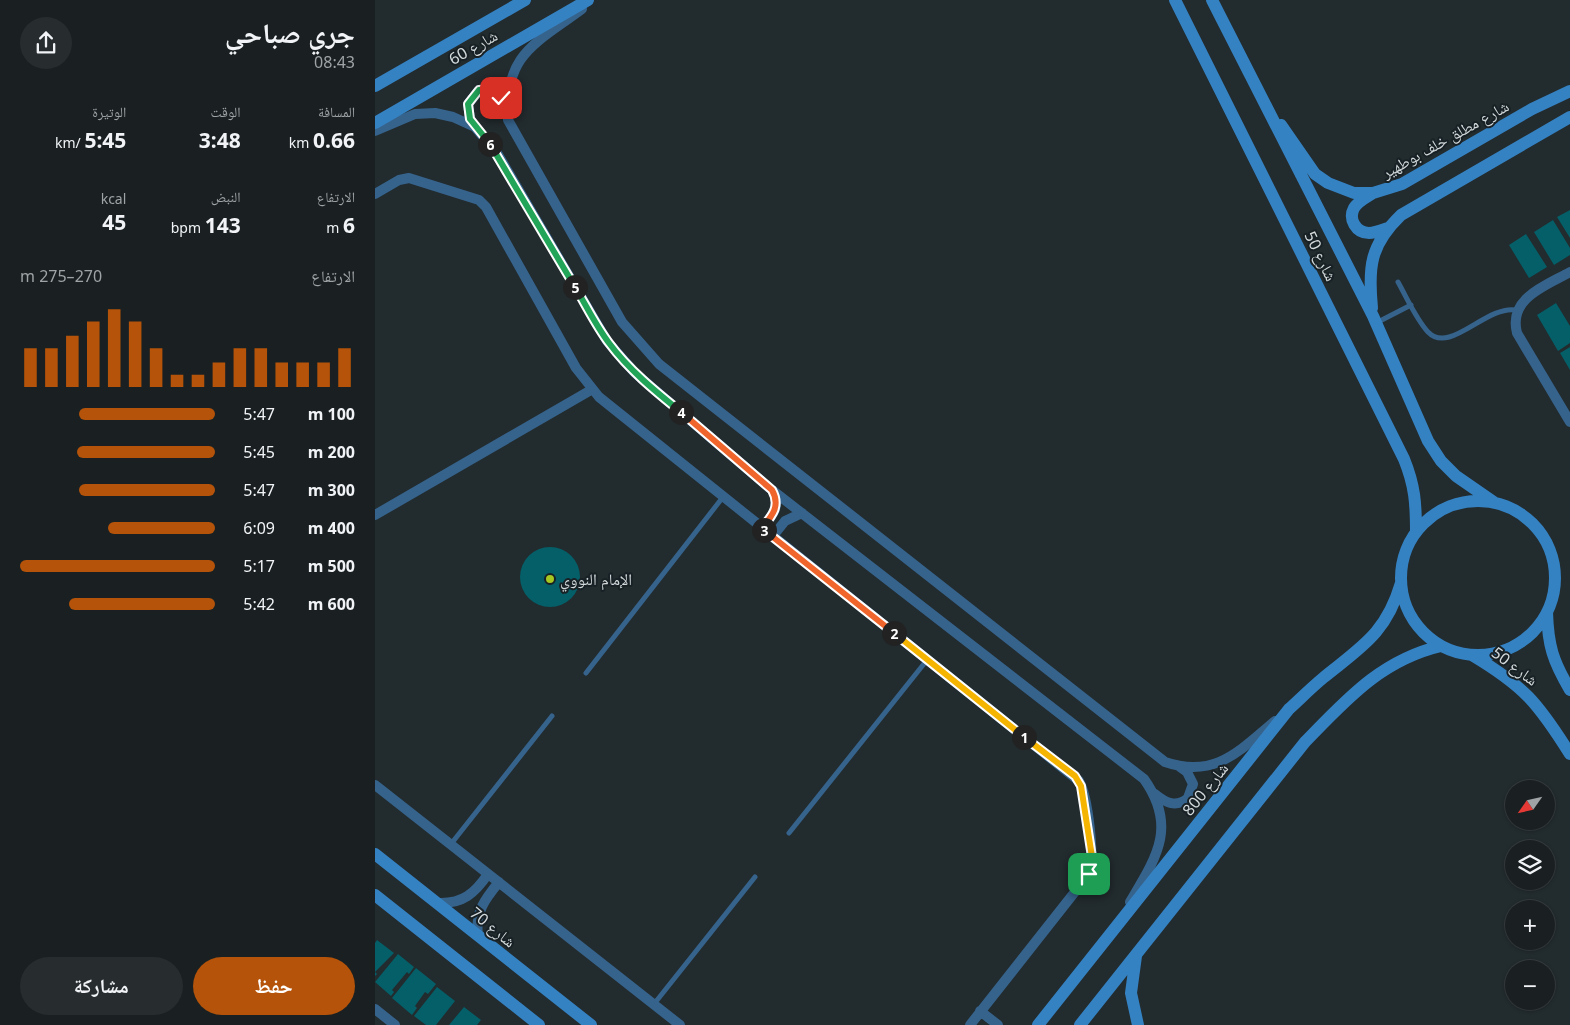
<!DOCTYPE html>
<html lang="ar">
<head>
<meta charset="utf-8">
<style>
  body { margin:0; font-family:"Noto Sans","Noto Naskh Arabic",sans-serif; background:#272d2f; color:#f1f3f6; direction:rtl; height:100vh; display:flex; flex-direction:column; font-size:19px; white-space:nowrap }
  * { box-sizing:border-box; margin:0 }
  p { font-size:16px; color:#9fa3a5 }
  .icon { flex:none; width:28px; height:28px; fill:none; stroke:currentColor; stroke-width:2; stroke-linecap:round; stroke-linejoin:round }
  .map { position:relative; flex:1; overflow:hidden; direction:ltr }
  .drawer { display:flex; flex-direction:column; background:#1a2022; width:375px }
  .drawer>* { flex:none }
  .needle { width:32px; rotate:236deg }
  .fabs { position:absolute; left:1130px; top:780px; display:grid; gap:10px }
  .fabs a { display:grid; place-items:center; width:50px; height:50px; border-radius:50%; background:#1a2022; box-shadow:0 1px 4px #0004,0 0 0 1px #383e40; font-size:25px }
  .pin { position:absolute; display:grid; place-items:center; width:42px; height:42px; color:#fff; margin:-21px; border-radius:10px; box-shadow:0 2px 8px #0006 }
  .km { position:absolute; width:25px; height:25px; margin:-12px; border-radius:50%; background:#222; color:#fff; font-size:14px; line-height:25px; text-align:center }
  .round { display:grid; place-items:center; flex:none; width:52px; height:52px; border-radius:26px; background:#272d2f }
  .headline { display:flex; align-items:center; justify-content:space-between; height:85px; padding:0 20px }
  h1 { font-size:28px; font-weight:700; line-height:38px }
  .metrics { display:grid; grid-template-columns:repeat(3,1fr); gap:8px; height:85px; padding:5px 20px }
  .metrics div { display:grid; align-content:center }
  .metrics b { font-size:21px; font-weight:700 }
  .metrics small { font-size:14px; font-weight:400 }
  .metrics p { font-size:14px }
  .chart { height:140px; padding:10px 20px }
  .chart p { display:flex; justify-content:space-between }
  .chart svg { width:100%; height:90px; margin-top:5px; stroke:#b45309; stroke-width:6 }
  .cta { display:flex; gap:10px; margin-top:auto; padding:10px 20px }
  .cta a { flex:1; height:58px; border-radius:30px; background:#b45309; color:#fff; font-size:20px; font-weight:700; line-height:58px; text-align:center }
  .cta a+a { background:#272d2f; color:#f1f3f6 }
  ul { padding:0 20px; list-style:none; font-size:16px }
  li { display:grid; grid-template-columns:80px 60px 1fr; align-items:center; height:38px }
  li i { height:12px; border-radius:6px; background:#b45309 }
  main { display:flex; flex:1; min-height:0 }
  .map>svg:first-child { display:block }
  .building { fill:#055f68 }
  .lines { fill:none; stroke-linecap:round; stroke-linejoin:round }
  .lane { stroke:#36638c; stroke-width:5 }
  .street { stroke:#36638c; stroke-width:10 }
  .secondary { stroke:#3582c3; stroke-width:12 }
  .split-1-casing { stroke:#fff; stroke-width:10 }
  .split-2-casing { stroke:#fff; stroke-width:10 }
  .split-3-casing { stroke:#fff; stroke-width:10 }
  .split-4-casing { stroke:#fff; stroke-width:10 }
  .split-5-casing { stroke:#fff; stroke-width:10 }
  .split-6-casing { stroke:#fff; stroke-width:10 }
  .split-7-casing { stroke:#fff; stroke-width:10 }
  .split-1 { stroke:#f5b400; stroke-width:6 }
  .split-2 { stroke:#f5b400; stroke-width:6 }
  .split-3 { stroke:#f0652b; stroke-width:6 }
  .split-4 { stroke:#f0652b; stroke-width:6 }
  .split-5 { stroke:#22a559; stroke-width:6 }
  .split-6 { stroke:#22a559; stroke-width:6 }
  .split-7 { stroke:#22a559; stroke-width:6 }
  .poi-dot { fill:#a6c821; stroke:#182125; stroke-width:2 }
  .labels { text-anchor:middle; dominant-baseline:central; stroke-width:4; stroke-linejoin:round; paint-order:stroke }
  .street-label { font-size:16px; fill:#d4dadc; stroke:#182125 }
  .poi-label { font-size:16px; fill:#d4dadc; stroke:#182125; text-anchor:start }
</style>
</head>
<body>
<main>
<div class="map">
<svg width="1195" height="1025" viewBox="0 0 1195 1025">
  <rect width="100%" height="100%" fill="#222b2e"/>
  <path class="building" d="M1195,210V238L1182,217Z
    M1178,220L1195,248V255L1179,265L1159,232Z
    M1151,234L1172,267L1154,278L1134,245Z
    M1181,303L1195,326V343L1183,351L1162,315Z
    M1195,347V370L1185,353Z
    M145 577a30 30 0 1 1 60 0a30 30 0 1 1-60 0Z
    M2,940L19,953L0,972L2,974L0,976V943Z
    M23,954L39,967L34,974L32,972L17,990L19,992L16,996L0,982Z
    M41,968L61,984L53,994L50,992L40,1006L42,1008L37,1015L17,998Z
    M62,987L80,1001L61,1025H51L39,1016Z
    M89,1007L106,1020L102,1025H74Z"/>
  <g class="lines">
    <path class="lane" d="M1023,282C1032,298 1041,319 1053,332C1075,355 1111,305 1141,310
      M1001,323L1036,305
      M211,673L348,497
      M414,833L552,660
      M76,844L177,716
      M279,1004L380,877"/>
    <path class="street" d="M207,9C160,44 129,54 133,120L247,322L284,364L790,762C840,779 864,751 900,721
      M100,127L95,119L93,104L104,90C121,87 125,95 132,109
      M0,131L40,114L60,113L78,117L100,127L122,153L232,341L260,373L397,490L769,779C803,827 781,858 755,902
      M0,194L24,180L34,178L104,200L111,207L201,368L224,397L704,781C713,797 720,857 714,874L595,1025
      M1195,272C1170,286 1133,298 1142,333L1195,422
      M0,515L216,390
      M387,528C397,516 406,507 398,491
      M398,536L410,521L427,513
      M0,785L305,1025
      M780,794C791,803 801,808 813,798L818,784L812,772L805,767
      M63,903C88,904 100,893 113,874
      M103,935C100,912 110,899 124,882
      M0,1009L20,1025
      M605,1011L623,1025"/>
    <path class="secondary" d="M800,0L1029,459C1040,486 1041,504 1041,532
      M837,0L998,316L1053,441L1066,461L1081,476L1120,503
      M0,86L150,0
      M0,123L213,0
      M906,125L940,174L953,183L979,193H998L1027,184L1157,109L1195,91
      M998,193C992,197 983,201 979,208C973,219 981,233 994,233C1000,233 1007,230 1013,228
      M997,308C993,267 995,245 1026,215L1195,117
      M1026 578a77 77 0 1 1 154 0a77 77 0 1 1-154 0Z
      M1172,612C1173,646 1178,661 1195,690
      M1097,655C1149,686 1163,703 1195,754
      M0,854L216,1025
      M0,895L164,1025
      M761,956L756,993L763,1025
      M663,1025L914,709C925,699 936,688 948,678C986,647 1011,634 1026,583
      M705,1025L930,742C971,700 1006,660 1066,646"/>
  </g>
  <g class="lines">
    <g class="split-1-casing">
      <path id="split-1" d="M649,737L700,776L706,786L717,857L714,874"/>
    </g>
    <g class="split-2-casing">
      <path id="split-2" d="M519,633L649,737"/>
    </g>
    <g class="split-3-casing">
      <path id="split-3" d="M389,530L519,633"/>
    </g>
    <g class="split-4-casing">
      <path id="split-4" d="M306,412L397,490C406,506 397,516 387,528L389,530"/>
    </g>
    <g class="split-5-casing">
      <path id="split-5" d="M200,287C211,305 221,326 234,343C254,370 280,391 306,412"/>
    </g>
    <g class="split-6-casing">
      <path id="split-6" d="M115,144L200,287"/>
    </g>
    <g class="split-7-casing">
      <path id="split-7" d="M115,144L95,119L93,104L104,90L117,89L126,98"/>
    </g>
    <use href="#split-1" class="split-1"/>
    <use href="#split-2" class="split-2"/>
    <use href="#split-3" class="split-3"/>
    <use href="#split-4" class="split-4"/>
    <use href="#split-5" class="split-5"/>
    <use href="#split-6" class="split-6"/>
    <use href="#split-7" class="split-7"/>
  </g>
  <circle class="poi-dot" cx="175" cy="579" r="5"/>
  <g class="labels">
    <g class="street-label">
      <text transform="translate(98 47) rotate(-30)">شارع 60</text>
      <text transform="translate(1070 139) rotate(-29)">شارع مطلق خلف بوطهير</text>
      <text transform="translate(946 256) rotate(64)">شارع 50</text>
      <text transform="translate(1140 666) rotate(37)">شارع 50</text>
      <text transform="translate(830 789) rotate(-51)">شارع 800</text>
      <text transform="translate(118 927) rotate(39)">شارع 70</text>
    </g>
    <g class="poi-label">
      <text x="185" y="579">الإمام النووي</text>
    </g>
  </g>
</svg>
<div class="fabs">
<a><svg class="needle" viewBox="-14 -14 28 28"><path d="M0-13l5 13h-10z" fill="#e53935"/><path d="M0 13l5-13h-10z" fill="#9fa3a5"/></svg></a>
<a><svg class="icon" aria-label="layers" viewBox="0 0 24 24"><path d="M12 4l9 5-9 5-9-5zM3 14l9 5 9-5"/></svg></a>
<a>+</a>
<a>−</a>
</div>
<div class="pin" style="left:714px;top:874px;background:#1e9e55"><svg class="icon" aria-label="arrive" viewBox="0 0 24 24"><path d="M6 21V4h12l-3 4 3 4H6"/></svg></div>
<div class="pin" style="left:126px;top:98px;background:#d93025"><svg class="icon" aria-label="check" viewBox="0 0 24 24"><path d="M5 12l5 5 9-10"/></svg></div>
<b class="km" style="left:649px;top:737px">1</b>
<b class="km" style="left:519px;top:633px">2</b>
<b class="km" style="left:389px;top:530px">3</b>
<b class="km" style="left:306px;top:412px">4</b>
<b class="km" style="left:200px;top:287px">5</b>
<b class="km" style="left:115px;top:144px">6</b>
</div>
<section class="drawer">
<div class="headline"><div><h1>جري صباحي</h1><p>08:43</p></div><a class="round"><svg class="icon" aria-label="share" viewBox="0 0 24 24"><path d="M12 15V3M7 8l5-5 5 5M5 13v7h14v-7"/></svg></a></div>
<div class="metrics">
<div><p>المسافة</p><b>0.66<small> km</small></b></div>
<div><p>الوقت</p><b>3:48</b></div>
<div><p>الوتيرة</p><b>5:45<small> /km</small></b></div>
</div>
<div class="metrics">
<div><p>الارتفاع</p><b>6<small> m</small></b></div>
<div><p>النبض</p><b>143<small> bpm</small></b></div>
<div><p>kcal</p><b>45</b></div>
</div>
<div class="chart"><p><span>الارتفاع</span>270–275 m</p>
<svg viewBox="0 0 160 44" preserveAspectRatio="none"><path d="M5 44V25M15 44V25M25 44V19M35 44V12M45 44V6M55 44V12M65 44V25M75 44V38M85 44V38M95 44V32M105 44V25M115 44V25M125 44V32M135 44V32M145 44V32M155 44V25"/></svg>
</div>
<ul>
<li><b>100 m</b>5:47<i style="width:70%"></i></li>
<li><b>200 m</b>5:45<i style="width:71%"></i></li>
<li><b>300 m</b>5:47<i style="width:70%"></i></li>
<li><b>400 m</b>6:09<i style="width:55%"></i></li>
<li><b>500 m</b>5:17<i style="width:100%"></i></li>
<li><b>600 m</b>5:42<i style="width:75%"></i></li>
</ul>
<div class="cta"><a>حفظ</a><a>مشاركة</a></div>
</section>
</main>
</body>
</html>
